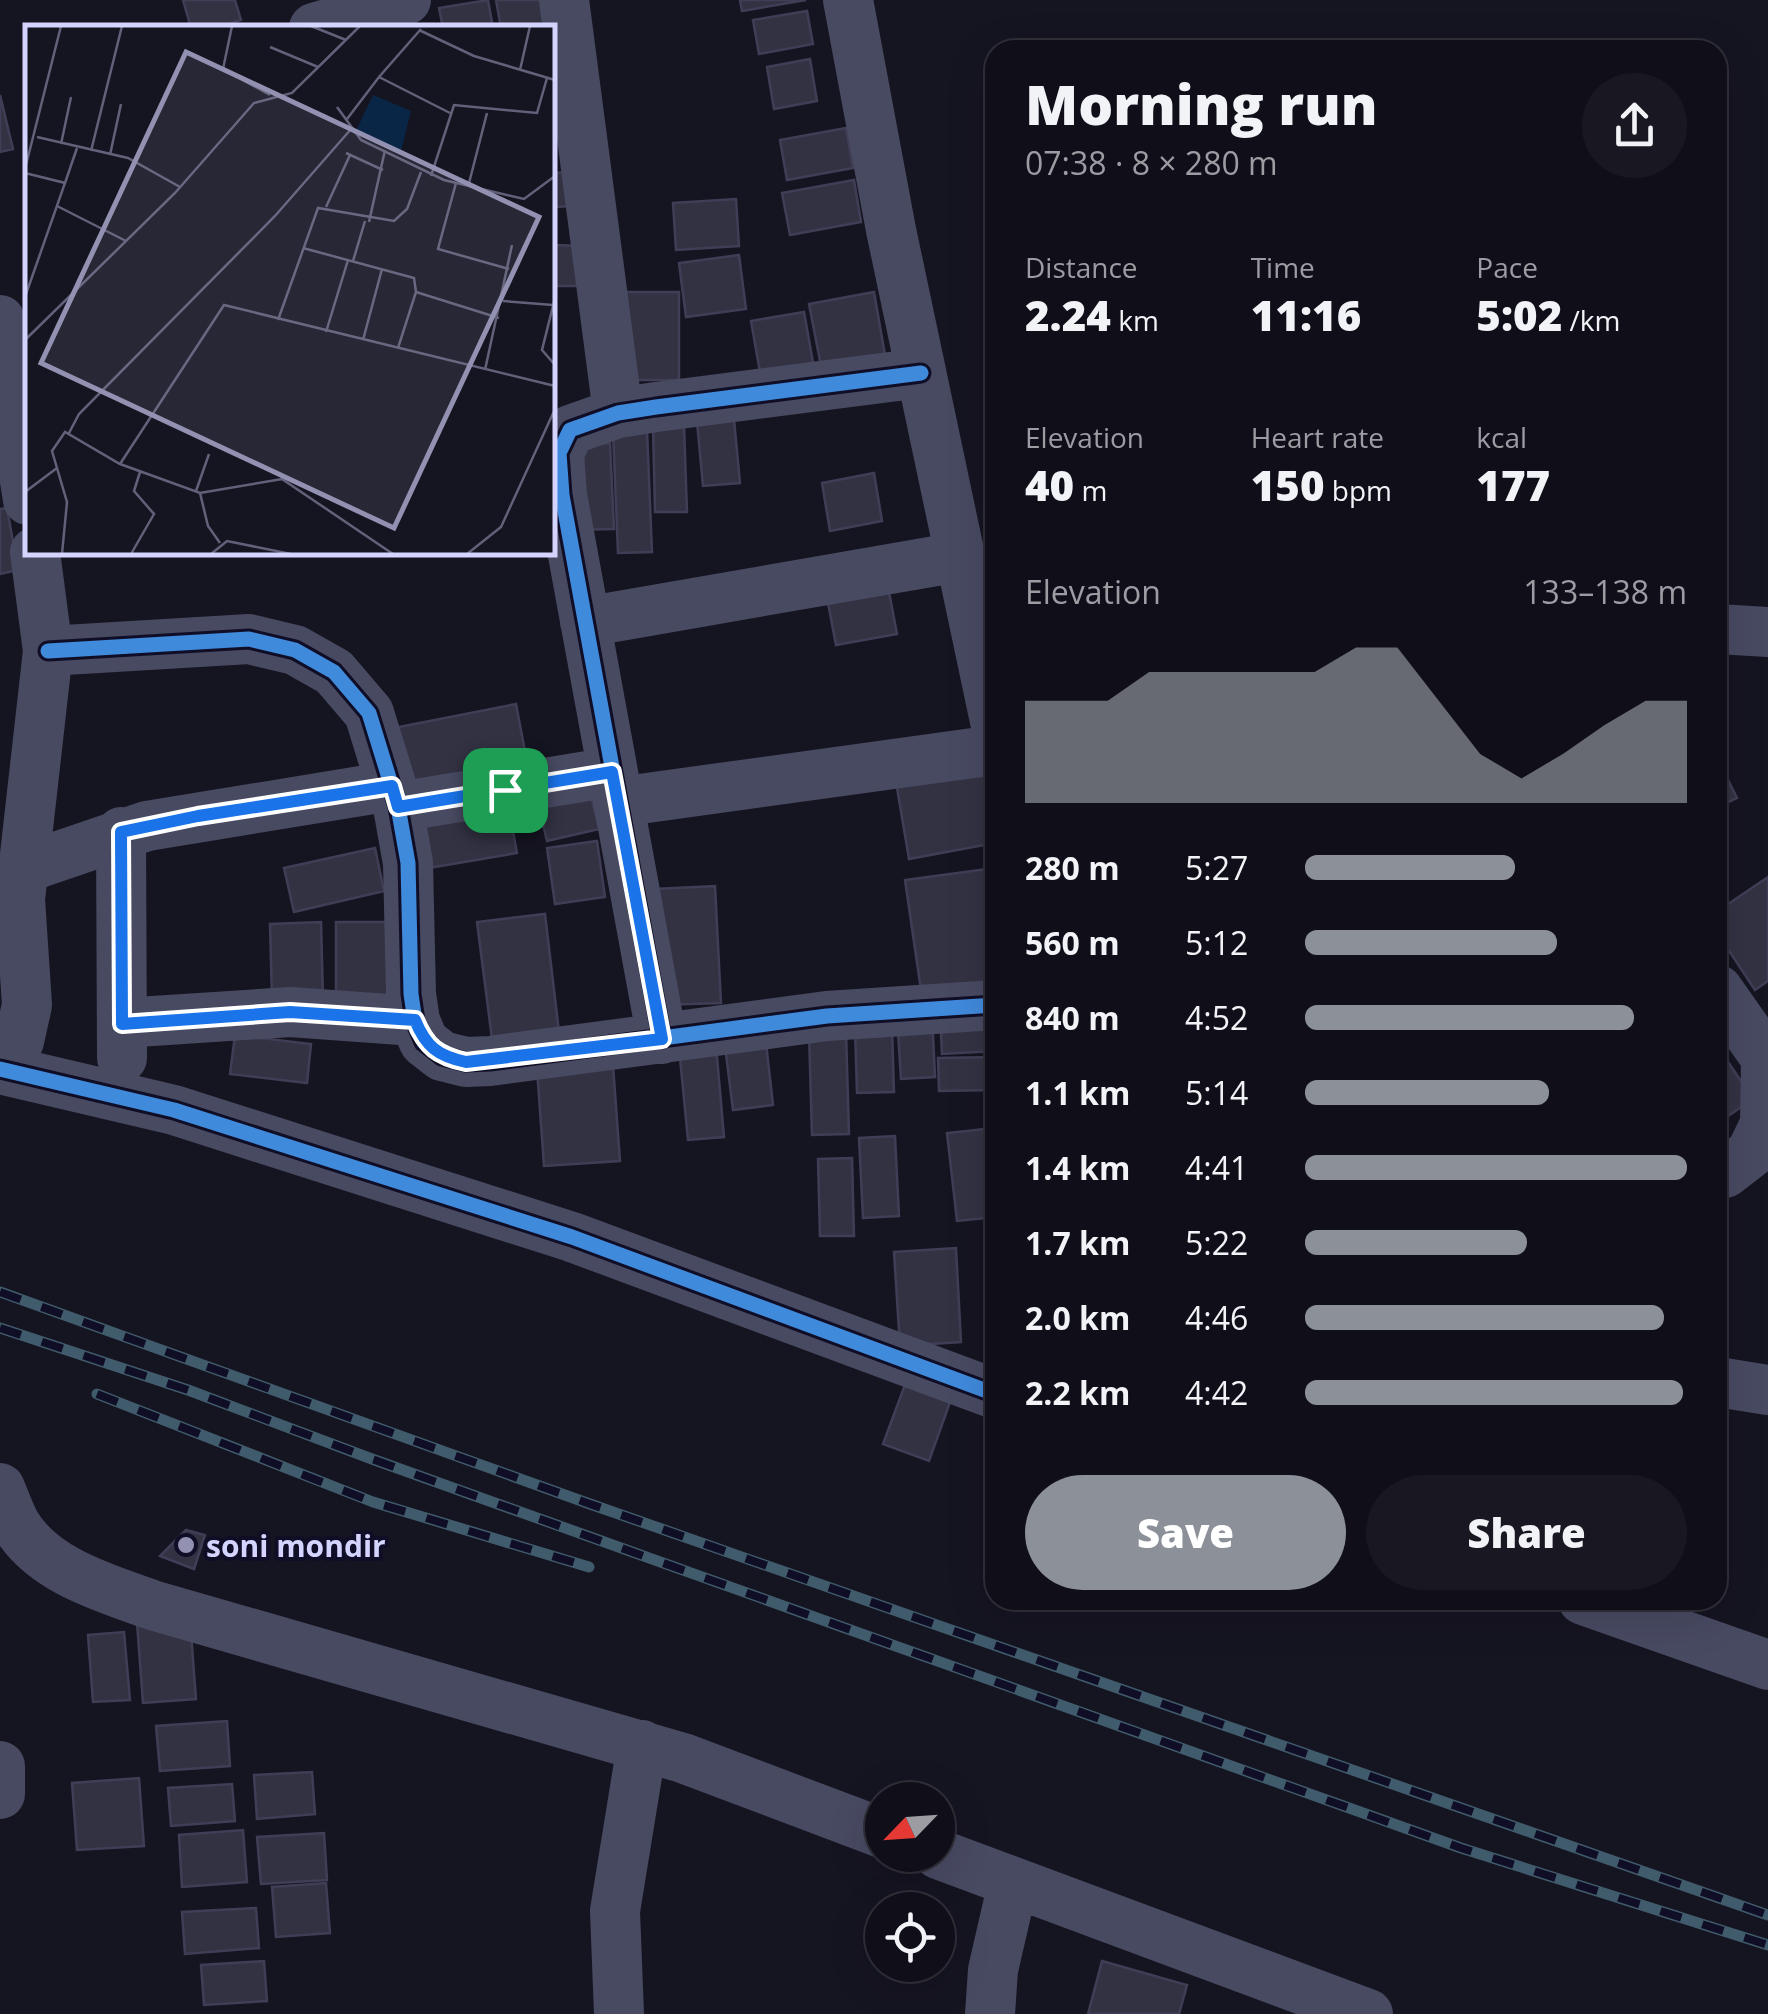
<!DOCTYPE html>
<html lang="en">
<head>
<meta charset="utf-8">
<style>
  body { margin:0; font-family:"Open Sans",sans-serif; background:#191822; color:#f1f3f6; height:100vh; display:flex; flex-direction:column; font-size:38px; white-space:nowrap }
  * { box-sizing:border-box; margin:0 }
  p { font-size:32px; color:#9c9ca2 }
  .icon { flex:none; width:55px; height:55px; fill:none; stroke:currentColor; stroke-width:2; stroke-linecap:round; stroke-linejoin:round }
  .map { position:relative; flex:1; overflow:hidden }
  .panel { position:absolute; left:985px; top:40px; width:742px; height:1570px; display:flex; flex-direction:column; background:#100f19; border-radius:30px; box-shadow:0 10px 40px #0002,0 0 0 2px #302f38 }
  .panel>* { flex:none }
  .needle { width:65px; rotate:245deg }
  .buttons { position:absolute; left:865px; top:1782px; display:grid; gap:20px }
  .buttons a { display:grid; place-items:center; width:90px; height:90px; border-radius:50%; background:#100f19; box-shadow:0 10px 40px #0002,0 0 0 2px #302f38; font-size:50px }
  .pin { position:absolute; display:grid; place-items:center; width:85px; height:85px; color:#fff; margin:-42px; border-radius:20px; box-shadow:0 5px 15px #0006 }
  .round { display:grid; place-items:center; flex:none; width:105px; height:105px; border-radius:52px; background:#191822 }
  .head { display:flex; align-items:center; justify-content:space-between; height:170px; padding:0 40px }
  h1 { font-size:55px; font-weight:800; line-height:75px }
  .metrics { display:grid; grid-template-columns:repeat(3,1fr); gap:15px; height:170px; padding:10px 40px }
  .metrics div { display:grid; align-content:center }
  .metrics b { font-size:42px; font-weight:800 }
  .metrics small { font-size:28px; font-weight:400 }
  .metrics p { font-size:28px }
  .chart { height:280px; padding:20px 40px }
  .chart p { display:flex; justify-content:space-between }
  .chart svg { width:100%; height:180px; margin-top:10px; fill:#8c9099; opacity:.7 }
  .primary-button { display:flex; gap:20px; margin-top:auto; padding:20px 40px }
  .primary-button a { flex:1; height:115px; border-radius:60px; background:#8c9099; color:#fff; font-size:40px; font-weight:800; line-height:115px; text-align:center }
  .primary-button a+a { background:#191822; color:#f1f3f6 }
  ul { padding:0 40px; list-style:none; font-size:32px }
  li { display:grid; grid-template-columns:160px 120px 1fr; align-items:center; height:75px }
  li i { height:25px; border-radius:12px; background:#8c9099 }
  .map>svg:first-child { display:block }
  .building { fill:#333243; stroke:#403e56; stroke-width:2.5 }
  .lines { fill:none; stroke-linecap:round; stroke-linejoin:round }
  .minor { stroke:#484a62; stroke-width:50 }
  .rail-casing { stroke:#405b6b; stroke-width:11 }
  .rail { stroke:#100e27; stroke-width:8; stroke-dasharray:22; stroke-linecap:butt }
  .cycleway-casing { stroke:#100e27; stroke-width:21 }
  .cycleway { stroke:#408adc; stroke-width:15 }
  .route-casing { stroke:#fff; stroke-width:20 }
  .route { stroke:#1a73e8; stroke-width:12 }
  .poi-dot { fill:#9291b1; stroke:#100e27; stroke-width:4 }
  .labels { text-anchor:middle; dominant-baseline:central; stroke-width:8; stroke-linejoin:round; paint-order:stroke }
  .poi-label { font-size:30px; font-weight:bold; fill:#d5d4ff; stroke:#100e27; text-anchor:start }
  .inset-road { fill:none; stroke:#62617a; stroke-width:2.5 }
  .view { fill:#9291b1; fill-opacity:0.15; stroke:#9291b1; stroke-width:5 }
  .inset-edge { fill:none; stroke:#d5d4ff; stroke-width:5 }
</style>
</head>
<body>
<div class="map">
<svg width="1768" height="2014" viewBox="0 0 1768 2014">
  <rect width="100%" height="100%" fill="#151421"/>
  <path class="building" d="M183,0H235L241,20L216,28H191Z
    M488,0L493,28H443L439,8Z
    M496,0H550L552,28H501Z
    M740,0H806L742,11Z
    M807,11L813,44L759,54L753,20Z
    M810,59L817,101L774,109L767,67Z
    M0,95L13,149L0,152Z
    M846,128L853,168L787,180L780,140Z
    M574,172L575,206L552,207V173Z
    M854,180L861,222L790,235L782,193Z
    M736,199L739,246L676,250L673,203Z
    M552,245L588,246L587,286H552Z
    M739,255L746,309L686,317L679,263Z
    M620,292H679V380H620Z
    M874,292L885,355L821,366L809,304Z
    M804,312L814,368L761,378L751,321Z
    M734,419L740,483L703,486L697,422Z
    M684,425L687,512H655L653,426Z
    M647,430L652,552L618,553L613,431Z
    M610,443L614,529L572,530L569,444Z
    M874,473L882,521L830,531L822,483Z
    M7,508L18,570L0,574V509Z
    M886,576L897,634L836,645L825,587Z
    M516,704L527,762L407,787L394,728Z
    M981,754L995,843L909,859L894,770Z
    M1718,760L1737,798L1718,807Z
    M588,784L599,829L547,841L536,796Z
    M507,798L517,853L423,869L413,815Z
    M597,841L605,897L555,904L547,848Z
    M375,848L384,891L294,912L284,868Z
    M995,868V994L923,1004L905,880Z
    M1768,877V981L1755,990L1718,934V911Z
    M715,886L721,1003L661,1005L655,889Z
    M545,914L559,1032L492,1039L477,922Z
    M321,922L323,998L272,999L270,924Z
    M336,922H393L392,998L336,997Z
    M995,1011V1051L942,1054L940,1013Z
    M932,1014L935,1077L901,1079L897,1016Z
    M892,1028L894,1092L857,1093L855,1029Z
    M846,1032L849,1134L812,1135L809,1033Z
    M765,1034L773,1105L733,1110L724,1038Z
    M235,1035L311,1044L307,1083L230,1074Z
    M716,1045L724,1137L688,1140L679,1048Z
    M1718,1047L1753,1099L1718,1123Z
    M995,1057V1090L939,1091L938,1058Z
    M613,1065L620,1161L544,1166L537,1069Z
    M995,1128V1217L957,1221L947,1133Z
    M895,1136L899,1216L863,1218L859,1138Z
    M852,1158L854,1236H820L818,1159Z
    M956,1248L961,1342L900,1346L894,1252Z
    M913,1363L958,1380L929,1461L883,1444Z
    M186,1530L205,1535L194,1569L160,1556Z
    M190,1620L196,1699L143,1703L137,1623Z
    M124,1632L130,1700L93,1702L88,1635Z
    M227,1721L230,1766L160,1771L156,1726Z
    M312,1772L315,1814L257,1819L254,1775Z
    M139,1778L144,1846L77,1850L72,1783Z
    M232,1784L235,1821L171,1826L168,1788Z
    M243,1830L247,1882L182,1887L179,1835Z
    M324,1833L327,1880L261,1884L257,1837Z
    M326,1883L330,1933L276,1937L272,1887Z
    M256,1908L259,1948L185,1954L182,1912Z
    M264,1961L267,2001L204,2005L201,1965Z
    M1102,1961L1187,1985L1179,2014H1088Z"/>
  <g class="lines">
    <path class="minor" d="M564,0L618,413
      M848,0L891,230L995,721
      M314,28L406,0
      M0,320L28,500
      M585,622L959,557
      M1718,629L1768,632
      M48,651L249,639L295,650L334,672L369,713L398,807L408,863L411,994L415,1021L424,1042L442,1056L466,1062L490,1061L827,1016L995,1005
      M618,802L995,750
      M398,807L612,772
      M121,832L122,1058
      M24,868L147,826L391,786
      M1718,990L1766,1058L1765,1124L1751,1153L1725,1173L1718,1174
      M122,1023L290,1012L415,1021
      M662,1039L562,495L559,453L570,430L618,413L656,407L921,373
      M0,1059L19,1041L27,1005L20,899L48,651L35,552
      M0,1069L174,1110L572,1237L995,1394
      M1718,1382L1768,1390
      M0,1488C5,1500 10,1514 16,1525C44,1571 105,1588 152,1605L683,1758L882,1833
      M1583,1600L1768,1665
      M0,1766V1794
      M938,1854L1368,2014
      M619,2014L615,1911L642,1745
      M990,2014L993,1970L1013,1883"/>
    <g class="rail-casing">
      <path id="rail" d="M0,1292L590,1504L1768,1915
        M0,1328L188,1390L372,1459L1461,1848L1768,1945
        M97,1394L373,1502L589,1567"/>
    </g>
    <use href="#rail" class="rail"/>
    <g class="cycleway-casing">
      <path id="cycleway" d="M48,651L249,639L295,650L334,672L369,713L398,807L408,863L411,994L415,1021L424,1042L442,1056L466,1062L490,1061L827,1016L995,1005
        M662,1039L562,495L559,453L570,430L618,413L656,407L921,373
        M0,1069L174,1110L572,1237L995,1394"/>
    </g>
    <use href="#cycleway" class="cycleway"/>
  </g>
  <g class="lines">
    <g class="route-casing">
      <path id="route" d="M612,772L662,1039L466,1062C438,1056 426,1047 415,1020L290,1012L122,1024L121,832L198,816L392,786L398,807Z"/>
    </g>
    <use href="#route" class="route"/>
  </g>
  <circle class="poi-dot" cx="186" cy="1545" r="10"/>
  <g class="labels">
    <g class="poi-label">
      <text x="206" y="1545">soni mondir</text>
    </g>
  </g>
  <g transform="translate(25 25)">
    <rect width="530" height="530" fill="#151421"/>
    <path d="M348,70L386,86L375,130L331,106Z" fill="#0a2647"/>
    <path class="inset-road" d="M207,1L198,44L245,70M286,1L321,15M394,5L449,31L530,55M245,22L293,42M495,45L505,1M354,52L396,4M312,82L336,115L419,155L499,174L530,151M322,94L354,52L425,88M12,112L103,133L155,162M36,119L46,72M66,126L97,1M321,128L358,145M85,130L96,79M0,144L36,1M0,148L40,158L0,272M406,151L429,80L512,88L522,53M40,158L52,123M431,158L413,224L484,244M443,162L462,88M32,181L101,216M301,182L325,130M344,197L360,125M278,223L389,253L391,267L373,323M328,236L340,196M391,267L474,293M530,273L517,325L530,340M478,276L528,280M253,295L293,183L369,196L382,184L396,147M301,307L323,235M0,315L150,168L229,78L267,68L335,1M338,315L357,244M460,345L487,220M44,408L54,389L250,191L327,103M95,439L199,280L530,361M171,466L184,429M0,467L32,443M175,468L183,501L195,518M37,529L42,477L27,426L40,407L95,439L175,468L257,454L368,529M106,529L129,489L109,466L115,447M186,529L202,516L266,529M442,529L476,502L530,384"/>
    <path class="view" d="M161,27L514,192L369,503L16,338Z"/>
    <rect width="530" height="530" class="inset-edge"/>
  </g>
</svg>
<div class="buttons">
<a><svg class="needle" viewBox="-14 -14 28 28"><path d="M0-13l5 13h-10z" fill="#e53935"/><path d="M0 13l5-13h-10z" fill="#9c9ca2"/></svg></a>
<a><svg class="icon" aria-label="locate" viewBox="0 0 24 24"><circle cx="12" cy="12" r="6"/><path d="M12 2v4M12 18v4M2 12h4M18 12h4"/></svg></a>
</div>
<div class="pin" style="left:505px;top:790px;background:#1e9e55"><svg class="icon" aria-label="arrive" viewBox="0 0 24 24"><path d="M6 21V4h12l-3 4 3 4H6"/></svg></div>
<section class="panel">
<div class="head"><div><h1>Morning run</h1><p>07:38 · 8 × 280 m</p></div><a class="round"><svg class="icon" aria-label="share" viewBox="0 0 24 24"><path d="M12 15V3M7 8l5-5 5 5M5 13v7h14v-7"/></svg></a></div>
<div class="metrics">
<div><p>Distance</p><b>2.24<small> km</small></b></div>
<div><p>Time</p><b>11:16</b></div>
<div><p>Pace</p><b>5:02<small> /km</small></b></div>
</div>
<div class="metrics">
<div><p>Elevation</p><b>40<small> m</small></b></div>
<div><p>Heart rate</p><b>150<small> bpm</small></b></div>
<div><p>kcal</p><b>177</b></div>
</div>
<div class="chart"><p><span>Elevation</span>133–138 m</p>
<svg viewBox="0 0 160 44" preserveAspectRatio="none"><path d="M0 44V19L10 19L20 19L30 12L40 12L50 12L60 12L70 12L80 6L90 6L100 19L110 32L120 38L130 32L140 25L150 19L160 19V44z"/></svg>
</div>
<ul>
<li><b>280 m</b>5:27<i style="width:55%"></i></li>
<li><b>560 m</b>5:12<i style="width:66%"></i></li>
<li><b>840 m</b>4:52<i style="width:86%"></i></li>
<li><b>1.1 km</b>5:14<i style="width:64%"></i></li>
<li><b>1.4 km</b>4:41<i style="width:100%"></i></li>
<li><b>1.7 km</b>5:22<i style="width:58%"></i></li>
<li><b>2.0 km</b>4:46<i style="width:94%"></i></li>
<li><b>2.2 km</b>4:42<i style="width:99%"></i></li>
</ul>
<div class="primary-button"><a>Save</a><a>Share</a></div>
</section>
</div>
</body>
</html>
